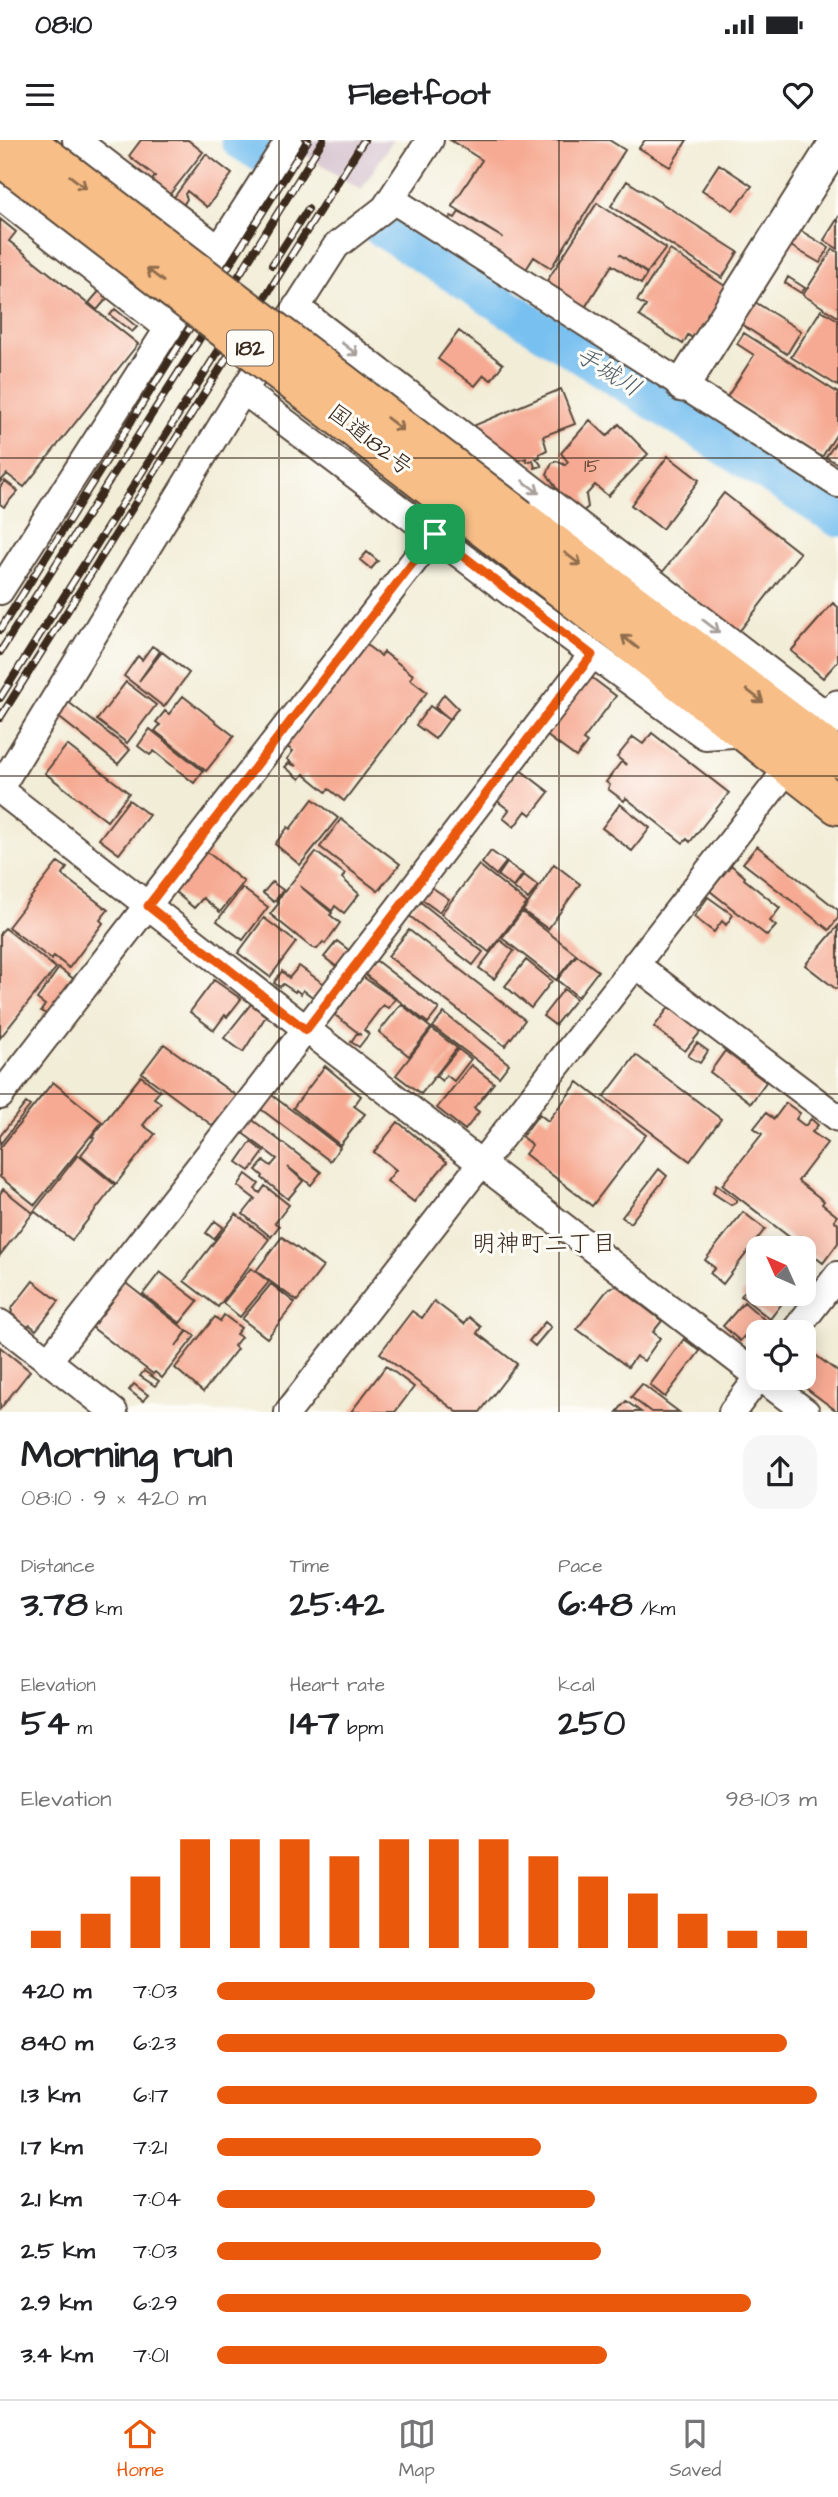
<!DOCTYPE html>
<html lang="en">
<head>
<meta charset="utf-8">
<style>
  body { margin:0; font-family:"Architects Daughter","Klee One",sans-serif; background:#f6f6f6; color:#202124; height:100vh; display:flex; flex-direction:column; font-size:26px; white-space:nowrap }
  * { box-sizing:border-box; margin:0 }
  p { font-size:23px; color:#757577 }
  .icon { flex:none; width:38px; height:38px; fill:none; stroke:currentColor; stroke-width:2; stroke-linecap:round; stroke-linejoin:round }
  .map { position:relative; height:1272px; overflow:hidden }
  .side { display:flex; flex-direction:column; background:#fff; flex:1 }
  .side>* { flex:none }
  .needle { width:46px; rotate:315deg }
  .fabs { position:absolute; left:746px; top:1096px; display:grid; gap:14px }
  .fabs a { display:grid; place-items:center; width:70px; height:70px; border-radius:14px; background:#fff; box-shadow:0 4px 18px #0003; font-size:35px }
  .pin { position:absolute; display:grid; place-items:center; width:60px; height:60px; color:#fff; margin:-30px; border-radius:14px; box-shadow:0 4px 10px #0006 }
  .round { display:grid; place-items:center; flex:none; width:74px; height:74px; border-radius:21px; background:#f6f6f6 }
  .summary { display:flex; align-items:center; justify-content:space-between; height:119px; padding:0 21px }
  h1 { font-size:38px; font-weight:700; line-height:52px }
  .stats { display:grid; grid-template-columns:repeat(3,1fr); gap:10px; height:119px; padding:7px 21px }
  .stats div { display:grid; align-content:center }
  .stats b { font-size:35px; font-weight:700 }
  .stats small { font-size:19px; font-weight:400 }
  .stats p { font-size:19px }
  .chart { height:196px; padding:14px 21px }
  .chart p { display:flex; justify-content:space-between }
  .chart svg { width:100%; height:126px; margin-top:7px; stroke:#ea580c; stroke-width:6 }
  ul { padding:0 21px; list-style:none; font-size:23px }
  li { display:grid; grid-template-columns:112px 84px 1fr; align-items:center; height:52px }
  li i { height:18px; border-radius:9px; background:#ea580c }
  .status { display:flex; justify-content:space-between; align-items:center; height:49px; padding:0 35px; background:#fff; direction:ltr }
  .status svg { height:19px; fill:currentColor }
  header { display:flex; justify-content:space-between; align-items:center; height:91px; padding:0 21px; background:#fff; font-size:32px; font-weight:700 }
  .tabs { display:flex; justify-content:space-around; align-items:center; height:98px; border-top:2px solid #e0e0e0; background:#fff; font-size:19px; color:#757577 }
  .tabs a { display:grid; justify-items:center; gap:4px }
  .tabs .on { color:#ea580c }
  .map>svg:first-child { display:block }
  .industrial { fill:#d1bdcb }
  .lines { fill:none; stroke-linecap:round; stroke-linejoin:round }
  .river { stroke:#77c0f0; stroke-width:38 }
  .building { fill:#f6aa93 }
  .minor-casing { stroke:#56473a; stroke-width:30 }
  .tertiary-casing { stroke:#56473a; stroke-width:37 }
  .trunk-casing { stroke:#56473a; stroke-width:42 }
  .minor { stroke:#fff; stroke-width:26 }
  .tertiary { stroke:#fff; stroke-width:33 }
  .trunk { stroke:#f7be87; stroke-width:38 }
  .rail-casing { stroke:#3b2a1e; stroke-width:8 }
  .rail { stroke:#fdfcf7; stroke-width:5; stroke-dasharray:16; stroke-linecap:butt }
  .trunk-bridge-casing { stroke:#56473a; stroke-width:42; stroke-linecap:butt }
  .trunk-bridge { stroke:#f7be87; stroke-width:38 }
  .oneway { stroke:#906d4d }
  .oneway2 { stroke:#a79f9a }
  .route-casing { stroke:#fff; stroke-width:14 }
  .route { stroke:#ea580c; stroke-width:9 }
  .grid { fill:none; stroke:#3b2a1e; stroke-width:2; stroke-opacity:0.55 }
  .labels { text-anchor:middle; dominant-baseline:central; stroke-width:6; stroke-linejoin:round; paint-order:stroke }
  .number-label { font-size:19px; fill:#6a4a3b }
  .shield { fill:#fdfcf7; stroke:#75695f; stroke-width:2 }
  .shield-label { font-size:21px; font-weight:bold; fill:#3b2a1e }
  .street-label { font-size:23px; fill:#3b2a1e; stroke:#fdfcf7 }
  .water-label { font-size:24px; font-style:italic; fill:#505e68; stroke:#fdfcf7 }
  .neighbourhood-label { font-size:24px; fill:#3b2a1e; stroke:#fdfcf7 }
</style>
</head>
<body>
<div class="status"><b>08:10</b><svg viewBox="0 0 49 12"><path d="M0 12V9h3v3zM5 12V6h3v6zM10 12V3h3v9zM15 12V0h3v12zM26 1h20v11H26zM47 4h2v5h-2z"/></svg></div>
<header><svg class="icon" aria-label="menu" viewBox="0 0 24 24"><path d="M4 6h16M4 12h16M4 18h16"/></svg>Fleetfoot<svg class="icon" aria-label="heart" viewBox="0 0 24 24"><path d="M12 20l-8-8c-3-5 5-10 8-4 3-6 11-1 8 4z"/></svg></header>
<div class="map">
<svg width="838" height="1272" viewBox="0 0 838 1272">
  <rect width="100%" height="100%" fill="#fdfcf7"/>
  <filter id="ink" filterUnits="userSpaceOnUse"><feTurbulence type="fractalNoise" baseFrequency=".0143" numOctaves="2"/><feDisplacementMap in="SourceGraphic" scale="14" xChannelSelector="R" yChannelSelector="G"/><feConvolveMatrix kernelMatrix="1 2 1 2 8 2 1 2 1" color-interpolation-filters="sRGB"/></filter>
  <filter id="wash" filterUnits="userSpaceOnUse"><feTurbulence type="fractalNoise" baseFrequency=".00686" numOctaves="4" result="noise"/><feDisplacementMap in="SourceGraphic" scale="28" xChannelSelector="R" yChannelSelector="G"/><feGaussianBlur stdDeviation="1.57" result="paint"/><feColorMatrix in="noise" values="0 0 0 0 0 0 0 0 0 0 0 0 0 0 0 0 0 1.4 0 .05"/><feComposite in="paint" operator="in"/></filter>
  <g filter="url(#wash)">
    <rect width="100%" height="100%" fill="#f2edd7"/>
    <path class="industrial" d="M302,0H393L361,50L296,9Z"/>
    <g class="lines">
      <path class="river" d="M240,0L269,18
        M377,85L838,378"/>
    </g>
    <g id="blocks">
      <path class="building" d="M141,0H188L203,12L167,58L149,45L155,36L129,16Z
        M450,0H609L625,10L551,128L534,117L525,131L447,82L451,76L455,78L459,72L503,98L452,66L482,20Z
        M645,0H687L670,27L639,8Z
        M206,14L232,34L207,67L187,51L185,54L187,59L182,67L172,60Z
        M719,24L752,46L733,70L702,50Z
        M627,41L738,112L722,138L611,66Z
        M597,63L666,108L647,133L619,114L647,134L641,144L612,125L584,169L545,144Z
        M838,78V109L824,100Z
        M0,79L16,92L9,101L138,204L24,347L7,334L0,342Z
        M798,89L829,108L820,123L789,105Z
        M833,109L838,112V177L803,155Z
        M670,110L728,148L695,200L688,195L683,204L639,176L646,166L637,161Z
        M788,137L805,148L801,153L785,143Z
        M101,149L109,156L97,170L89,163Z
        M755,162L801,191L787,214L741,184Z
        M115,169L137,187L132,192L110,175Z
        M821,170L838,180V246L791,217Z
        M459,191L503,224L491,240L484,235L475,246L438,219Z
        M744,193L838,253V292L822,317L727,257L754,215L737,204Z
        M561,249L575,284L543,296L547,310L539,314L540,317L536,318L542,326L535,328L533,320L527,322L526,318L512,323L476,296L473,286Z
        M590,280L607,296L619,284L648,314L608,356L595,345L586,355L588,367L581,373L571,370L547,334L552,323L557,321L565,325L568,322L561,313Z
        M838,299V324L826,317Z
        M668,316L699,340L662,389L631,365Z
        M5,341L18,351L4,367L0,364V347Z
        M724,353L800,413L738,493L662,433Z
        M367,412L378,421L371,429L360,420Z
        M833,463L838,467V521L823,538L791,511Z
        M365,504L381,516L384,512L413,535L410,539L427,552L344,661L329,649L326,652L304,634L300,639L285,627L289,623L296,626L287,619L293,611L286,606Z
        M152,506L160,511L139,541L162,512L189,533L164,567L124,536L138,516L142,520Z
        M591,537L616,556L583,600L587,603L576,617L546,595Z
        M126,542L156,565L127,603L97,580Z
        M444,554L458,568L450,579L435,567Z
        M183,556L234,596L206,631L155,591L160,585L156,582L165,571L169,574Z
        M67,561L130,610L118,624L56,575Z
        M430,566L449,580L435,599L416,585Z
        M150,589L203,631L194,643L154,611L150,615L138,606Z
        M652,593L729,653L690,702L687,699L683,703L626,658L624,661L608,649L610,645L606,642L621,622L627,625L617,617L633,597L643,604Z
        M67,605L129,653L107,681L45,633Z
        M519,629L549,652L531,675L526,671L514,687L503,678L509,670L496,660Z
        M313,659L338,678L300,725L275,704L288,687L290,689Z
        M129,660L149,675L119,714L99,699Z
        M620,664L650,688L632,711L602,688Z
        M341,679L400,724L378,751L320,707Z
        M757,706L838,770V778L829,790L743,723Z
        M205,710L244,742L220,772L203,758L194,768L173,750Z
        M491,711L506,722L496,735L482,723Z
        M316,712L345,734L342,738L359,754L344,773L335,766L332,771L300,746L332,773L330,775L340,783L325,804L323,802L317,809L311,807L270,774L279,763L277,761Z
        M58,722L67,728L62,735L108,770L100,780L103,783L69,828L54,816L52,820L8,787Z
        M507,723L523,734L513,747L498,736Z
        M554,724L580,744L548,789L523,771Z
        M479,725L527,763L489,812L441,774Z
        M731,725L745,737L744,739L780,768L770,781L776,786L767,796L710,751Z
        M524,735L538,746L528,759L514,748Z
        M272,742L283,750L274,762L263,753Z
        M430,746L449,759L439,772L421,759Z
        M242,748L268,767L243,800L217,781Z
        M708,757L733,775L726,785L722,781L714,792L694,777Z
        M418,760L483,812L473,825L407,774Z
        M522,772L576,814L556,840L502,798Z
        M264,778L296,802L270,837L238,813Z
        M838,786V847L836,849L805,825Z
        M5,788L56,828L0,898V793Z
        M409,790L525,880L505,906L388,816Z
        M500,800L514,811L494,839L479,828Z
        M337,801L350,811L337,827L324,817Z
        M577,815L598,831L578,857L557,840Z
        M374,819L439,869L428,883L363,833Z
        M526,820L552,841L531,868L505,846Z
        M299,826L324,844L314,858L303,850L301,854L296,850L295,852L283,844L280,847L274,843L282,831L289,838Z
        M59,828L75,840L56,865L54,864L46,874L41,871L45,865L37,859Z
        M363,837L395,859L388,868L383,865L364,890L369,894L359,907L351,902L357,893L361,895L335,875Z
        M214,840L241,859L227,877L225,875L214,890L190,872Z
        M564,849L576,859L555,885L543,876Z
        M251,864L266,876L243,912L224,898Z
        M401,864L431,888L409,916L379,892Z
        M670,866L702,890L685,911L654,887Z
        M444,873L509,924L499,937L433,887Z
        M432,889L457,908L421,954L396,935Z
        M697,903L708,911L700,923L688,916Z
        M164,904L238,957L213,986L142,933Z
        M458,909L471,919L454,941L446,935L442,941L436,936Z
        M725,911L766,942L751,963L710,932Z
        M636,915L721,979L690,1021L604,957Z
        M471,925L494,943L474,968L479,972L465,990L437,968Z
        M325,926L361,956L354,966L365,974L340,1005L293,968Z
        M141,936L160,951L154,958L161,963L143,985L155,994L116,1044L81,1015L94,998L92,997Z
        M53,942L102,982L35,1065L0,1037V1008Z
        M578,942L646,995L592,1066L525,1014L532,1005L522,997L539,974L548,981Z
        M269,953L340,1007L330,1021L258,967Z
        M26,963L30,966L0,1004V996Z
        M786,963L800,973L796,979L805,986L811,979L818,985L812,992L827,1003L798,1041L824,1061L822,1064L837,1076L834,1080L838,1084V1103L823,1123L722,1045L762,994L754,988L766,973L774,979Z
        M250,978L321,1032L311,1045L288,1027L303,1041L288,1059L262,1038L263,1036L256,1030L264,1021L271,1026L277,1019L240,991Z
        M398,982L447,1022L414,1062L387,1041L396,1030L374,1012Z
        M251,1002L264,1012L250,1031L237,1022Z
        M78,1015L115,1045L72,1100L34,1071Z
        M659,1029L667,1036L630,1083L622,1077Z
        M246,1034L259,1044L255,1049L260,1053L265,1046L289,1065L275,1083L279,1086L271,1097L243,1074L255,1059L238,1046Z
        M716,1045L737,1060L735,1063L731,1065L713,1053Z
        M3,1049L33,1073L0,1115V1054Z
        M743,1072L765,1089L723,1144L710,1133L715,1128L705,1120Z
        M236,1074L269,1099L218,1167L184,1141Z
        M215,1081L223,1087L214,1099L206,1093Z
        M282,1097L323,1127L297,1161L256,1131Z
        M251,1128L269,1142L240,1177L223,1163Z
        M160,1132L198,1161L180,1183L143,1154Z
        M758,1134V1153H790L770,1179L741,1156Z
        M33,1141L59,1161L36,1190L30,1185L27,1187L11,1173L12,1171L11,1169Z
        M123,1141L187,1191L176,1206L188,1191L195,1196L162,1238L155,1232L153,1234L89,1185Z
        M271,1144L295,1163L267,1198L242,1179Z
        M617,1146L662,1181L653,1192L660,1198L644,1221L636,1216L628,1227L577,1189L609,1148Z
        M434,1161L464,1184L469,1177L481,1187L477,1193L517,1224L480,1272H457L380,1213L412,1171L422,1178Z
        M744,1162L766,1181L753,1197L748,1192L740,1201L723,1186Z
        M224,1175L241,1188L236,1194L241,1197L234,1206L237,1209L203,1252L175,1228L215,1177L220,1181Z
        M545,1182L551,1187L535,1206L529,1201Z
        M684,1199L700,1211L665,1257L650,1245Z
        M0,1207L30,1231L0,1269Z
        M806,1208L838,1232V1272L791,1237H803V1212Z
        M386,1226L414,1247L395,1272H351Z
        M144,1231L159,1241L155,1246L140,1236Z
        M134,1244L148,1255L143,1261L129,1250Z
        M642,1244L679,1272H651L631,1257Z
        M626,1261L641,1272H617Z"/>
    </g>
  </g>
  <g filter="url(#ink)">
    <use href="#blocks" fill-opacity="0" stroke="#56473a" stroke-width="2"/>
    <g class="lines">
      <g class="minor-casing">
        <path id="minor" d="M76,0L219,109
          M0,56L169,189
          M393,60L838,344
          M296,167L829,577
          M245,252C399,367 549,485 705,596L746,593
          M0,451L289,0
          M0,648L233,267L336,106L385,68L430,0
          M0,650L306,889L758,1236
          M635,824L838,978
          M0,956L435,394
          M0,1183L114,1272
          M794,1192L838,1135
          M49,1220L306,889L592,515
          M760,1237L806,1272
          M288,1272L789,627
          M732,1272L759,1237"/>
      </g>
      <g class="tertiary-casing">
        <path id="tertiary" d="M683,245L838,0
          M795,619L838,567"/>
      </g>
      <g class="trunk-casing">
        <path id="trunk" d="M519,378L838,618
          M501,401L838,665"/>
      </g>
      <use href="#minor" class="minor"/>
      <use href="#tertiary" class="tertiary"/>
      <use href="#trunk" class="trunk"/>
      <g class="rail-casing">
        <path id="rail" d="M272,125L308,69
          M0,490L308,0
          M0,512L187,219L323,0
          M0,558L246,167
          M0,578L364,0"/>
      </g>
      <use href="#rail" class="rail"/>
      <g class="trunk-bridge-casing">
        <path id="trunk-bridge" d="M24,0L519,378
          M0,16L501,401"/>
      </g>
      <use href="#trunk-bridge" class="trunk-bridge"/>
    </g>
    <defs><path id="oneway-shaft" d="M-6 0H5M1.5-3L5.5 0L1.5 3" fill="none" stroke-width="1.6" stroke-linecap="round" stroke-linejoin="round" transform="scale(1.75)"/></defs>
    <g class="oneway">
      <use href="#oneway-shaft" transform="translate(78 42) rotate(37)"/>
      <use href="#oneway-shaft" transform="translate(155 135) rotate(-142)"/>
      <use href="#oneway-shaft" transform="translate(395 284) rotate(37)"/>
      <use href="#oneway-shaft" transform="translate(573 419) rotate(37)"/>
      <use href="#oneway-shaft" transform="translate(630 502) rotate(-142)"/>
      <use href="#oneway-shaft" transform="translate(755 556) rotate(37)"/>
    </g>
    <g class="oneway2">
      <use href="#oneway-shaft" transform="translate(350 209) rotate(37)"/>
      <use href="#oneway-shaft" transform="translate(531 347) rotate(37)"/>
      <use href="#oneway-shaft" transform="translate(711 486) rotate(37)"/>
    </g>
  </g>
  <g class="lines" filter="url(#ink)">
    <g class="route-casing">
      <path id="route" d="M435,394L592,515L306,890L148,766Z"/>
    </g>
    <use href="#route" class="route"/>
  </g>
  <path class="grid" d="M279,0V1272M559,0V1272M0,318H838M0,636H838M0,954H838"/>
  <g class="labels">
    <g class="number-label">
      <text x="592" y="326">15</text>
    </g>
    <rect class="shield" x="227" y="190.5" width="46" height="35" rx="5"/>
    <g class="shield-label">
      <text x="250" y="208">182</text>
    </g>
    <g class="street-label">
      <text transform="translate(370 300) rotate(38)">国道182号</text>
    </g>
    <g class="water-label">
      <text transform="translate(608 232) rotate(32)">手城川</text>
    </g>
    <g class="neighbourhood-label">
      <text x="544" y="1104">明神町二丁目</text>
    </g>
  </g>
</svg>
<div class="fabs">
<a><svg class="needle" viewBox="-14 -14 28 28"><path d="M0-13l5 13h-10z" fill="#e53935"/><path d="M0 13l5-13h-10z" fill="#757577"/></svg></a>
<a><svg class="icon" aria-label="locate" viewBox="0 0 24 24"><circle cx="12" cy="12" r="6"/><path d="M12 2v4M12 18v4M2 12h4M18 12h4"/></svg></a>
</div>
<div class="pin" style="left:435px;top:394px;background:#1e9e55"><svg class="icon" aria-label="arrive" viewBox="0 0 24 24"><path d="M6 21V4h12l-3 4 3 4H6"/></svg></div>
</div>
<section class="side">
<div class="summary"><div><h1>Morning run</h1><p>08:10 · 9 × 420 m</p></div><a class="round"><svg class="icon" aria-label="share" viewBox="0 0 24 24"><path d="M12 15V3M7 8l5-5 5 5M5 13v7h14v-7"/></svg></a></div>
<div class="stats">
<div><p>Distance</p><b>3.78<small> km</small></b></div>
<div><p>Time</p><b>25:42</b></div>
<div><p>Pace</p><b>6:48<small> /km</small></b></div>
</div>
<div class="stats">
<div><p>Elevation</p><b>54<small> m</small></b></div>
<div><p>Heart rate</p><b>147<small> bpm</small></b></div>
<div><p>kcal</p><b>250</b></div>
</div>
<div class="chart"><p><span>Elevation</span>98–103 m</p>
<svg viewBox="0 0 160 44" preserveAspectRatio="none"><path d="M5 44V38M15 44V32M25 44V19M35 44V6M45 44V6M55 44V6M65 44V12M75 44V6M85 44V6M95 44V6M105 44V12M115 44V19M125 44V25M135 44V32M145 44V38M155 44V38"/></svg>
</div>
<ul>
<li><b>420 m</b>7:03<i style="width:63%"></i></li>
<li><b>840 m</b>6:23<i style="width:95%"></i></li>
<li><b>1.3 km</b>6:17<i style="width:100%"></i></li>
<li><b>1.7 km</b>7:21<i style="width:54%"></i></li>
<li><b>2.1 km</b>7:04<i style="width:63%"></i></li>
<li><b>2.5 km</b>7:03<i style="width:64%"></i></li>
<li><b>2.9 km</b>6:29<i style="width:89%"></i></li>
<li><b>3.4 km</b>7:01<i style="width:65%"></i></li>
</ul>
</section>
<nav class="tabs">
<a class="on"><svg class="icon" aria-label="home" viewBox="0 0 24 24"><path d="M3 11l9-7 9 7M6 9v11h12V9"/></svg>Home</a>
<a><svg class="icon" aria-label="map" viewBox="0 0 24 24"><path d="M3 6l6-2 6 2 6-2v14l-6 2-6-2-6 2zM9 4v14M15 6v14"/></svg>Map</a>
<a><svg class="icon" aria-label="saved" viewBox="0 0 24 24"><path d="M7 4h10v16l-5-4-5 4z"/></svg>Saved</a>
</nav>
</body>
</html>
